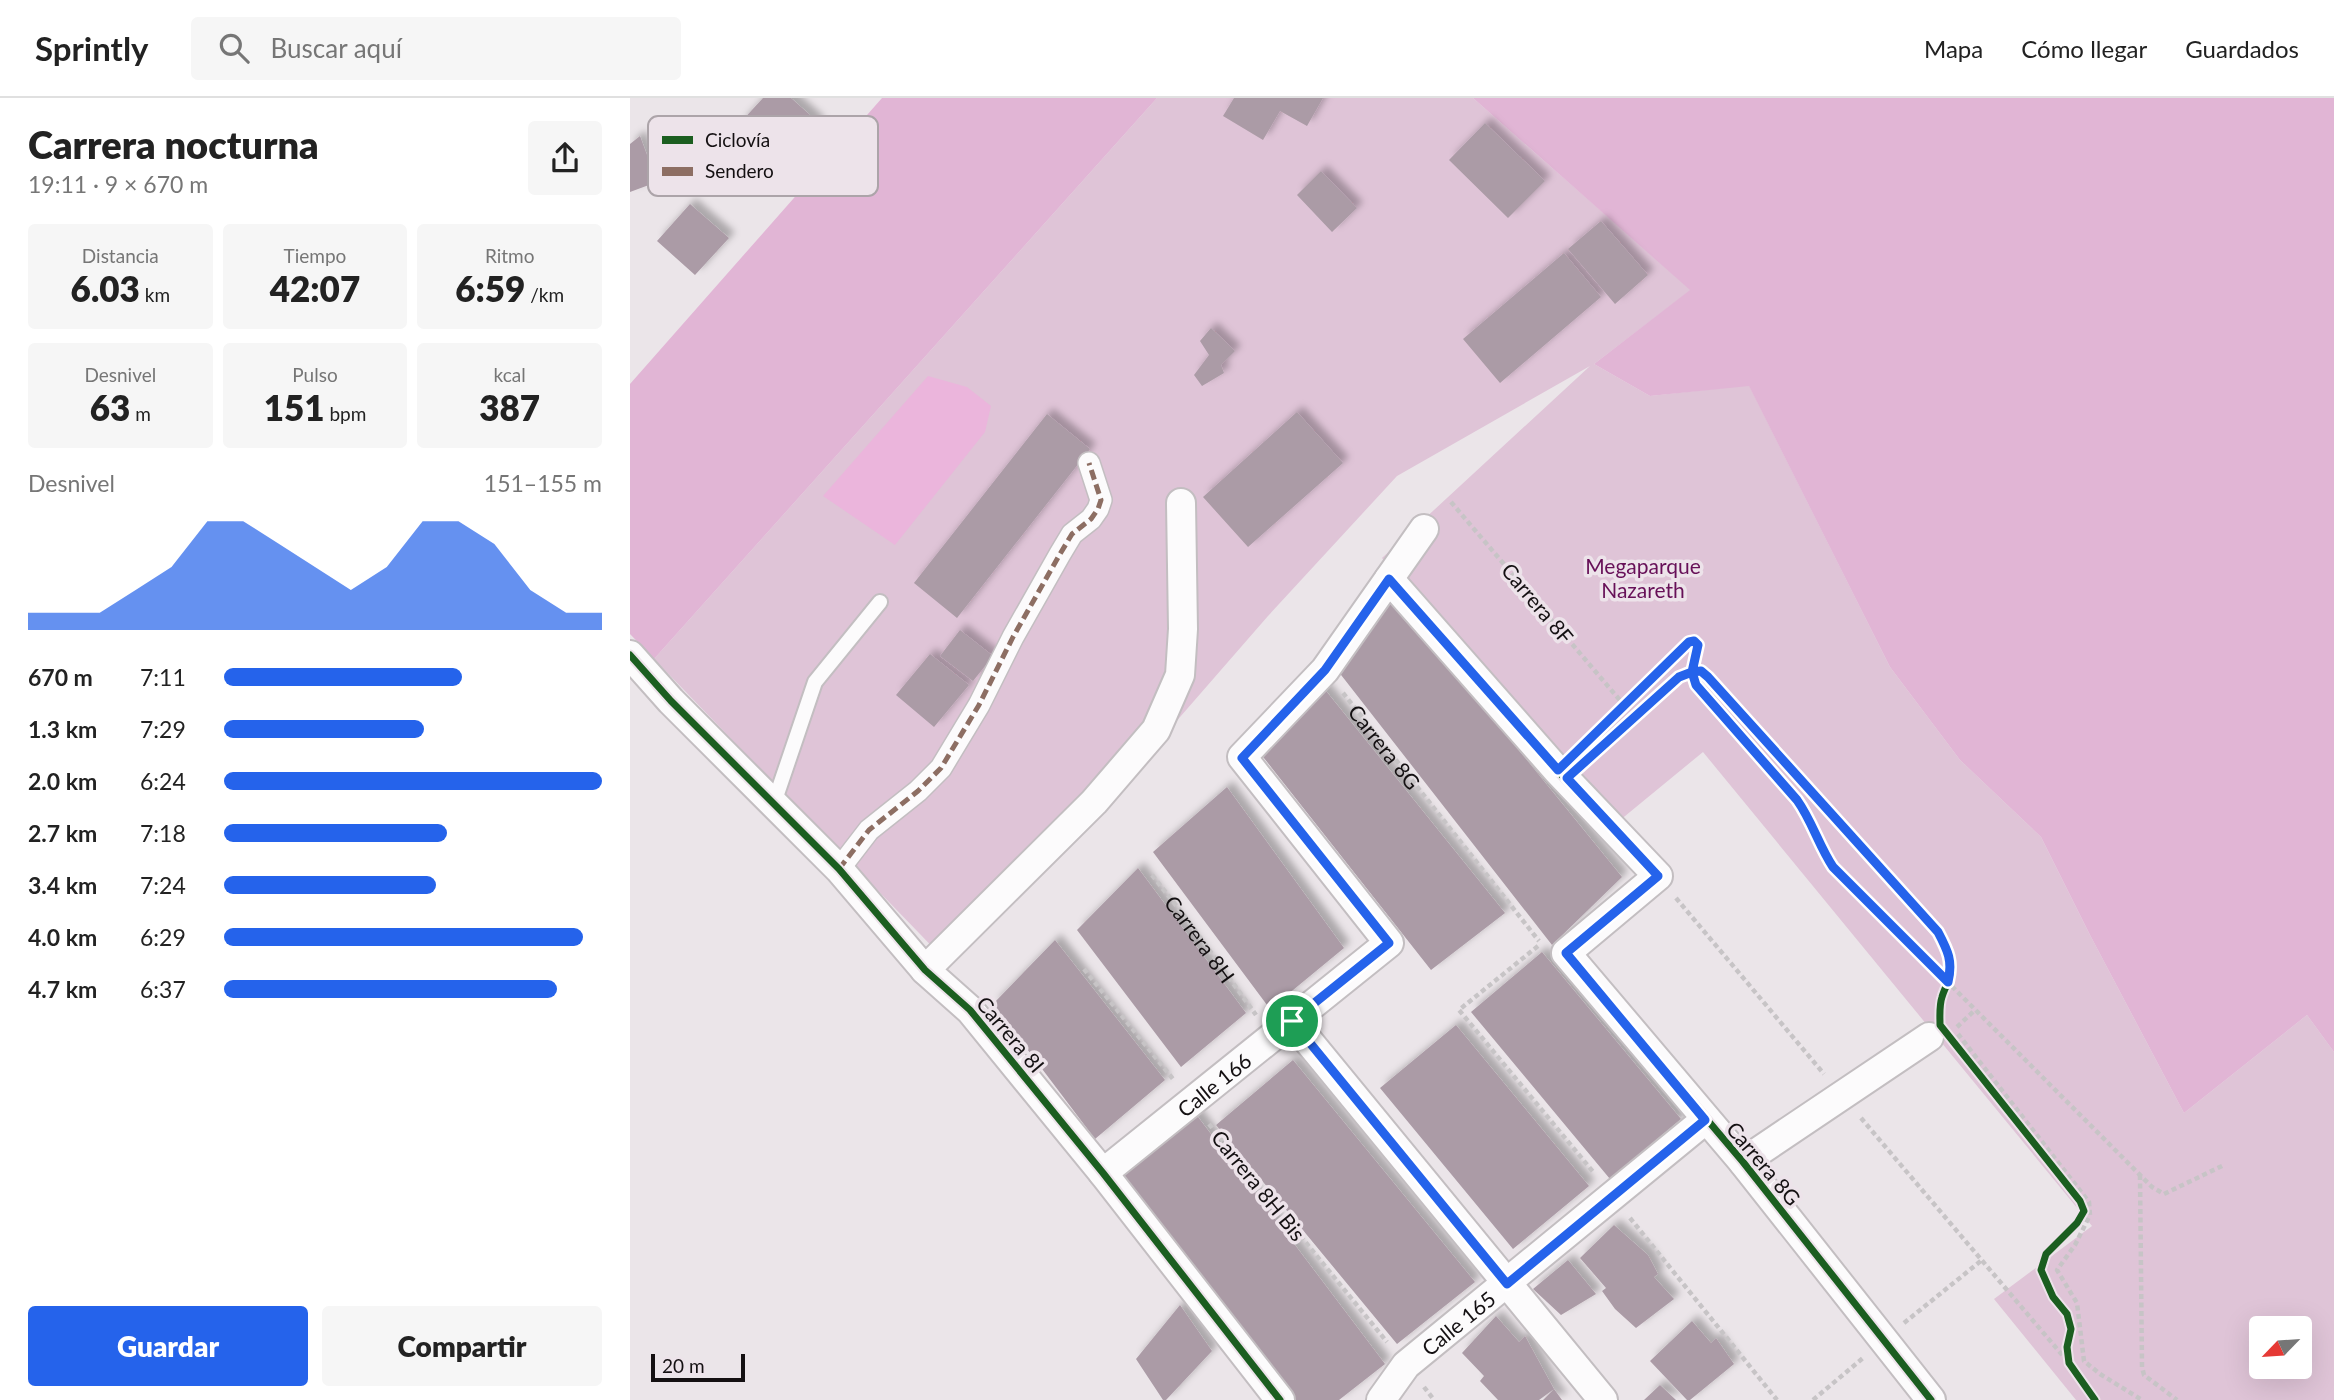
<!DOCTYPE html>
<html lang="es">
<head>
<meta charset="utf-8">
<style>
  body { margin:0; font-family:Lato,sans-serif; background:#f6f6f6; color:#222; height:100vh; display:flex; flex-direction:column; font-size:26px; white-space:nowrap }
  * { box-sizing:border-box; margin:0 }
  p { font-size:23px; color:#767676 }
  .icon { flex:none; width:38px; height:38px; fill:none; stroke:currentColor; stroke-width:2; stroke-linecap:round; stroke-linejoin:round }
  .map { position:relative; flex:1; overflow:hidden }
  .sheet { display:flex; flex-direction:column; background:#fff; width:630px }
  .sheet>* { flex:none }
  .needle { width:46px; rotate:245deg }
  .tools { position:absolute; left:1619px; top:1218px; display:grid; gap:14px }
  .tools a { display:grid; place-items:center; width:63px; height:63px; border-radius:7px; background:#fff; box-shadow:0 7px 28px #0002; font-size:35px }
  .scale { position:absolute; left:21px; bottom:18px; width:94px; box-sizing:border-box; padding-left:7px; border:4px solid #141012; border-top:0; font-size:19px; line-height:24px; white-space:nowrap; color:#141012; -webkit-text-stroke:5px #ede3ea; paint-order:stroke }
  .pin { position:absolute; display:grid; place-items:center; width:60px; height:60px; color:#fff; margin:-30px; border:4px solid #fff; border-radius:50%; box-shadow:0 2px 7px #0007 }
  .round { display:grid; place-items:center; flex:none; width:74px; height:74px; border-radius:7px; background:#f6f6f6 }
  .summary { display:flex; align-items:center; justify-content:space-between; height:119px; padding:0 28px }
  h1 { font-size:38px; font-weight:800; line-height:52px }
  .stats { display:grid; grid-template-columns:repeat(3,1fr); gap:10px; height:119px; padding:7px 28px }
  .stats div { display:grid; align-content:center; border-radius:7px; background:#f6f6f6; text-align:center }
  .stats b { font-size:35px; font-weight:800 }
  .stats small { font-size:19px; font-weight:400 }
  .stats p { font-size:19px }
  .chart { height:196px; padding:14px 28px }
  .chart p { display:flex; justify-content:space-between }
  .chart svg { width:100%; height:126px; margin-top:7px; fill:#2563eb; opacity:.7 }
  .cta { display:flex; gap:14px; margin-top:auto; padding:14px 28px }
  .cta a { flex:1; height:80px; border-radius:7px; background:#2563eb; color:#fff; font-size:28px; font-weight:800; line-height:80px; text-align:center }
  .cta a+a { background:#f6f6f6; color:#222 }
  ul { padding:0 28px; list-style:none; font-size:23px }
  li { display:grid; grid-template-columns:112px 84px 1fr; align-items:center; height:52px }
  li i { height:18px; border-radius:9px; background:#2563eb }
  header { display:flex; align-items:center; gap:42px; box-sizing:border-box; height:98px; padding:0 35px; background:#fff; border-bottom:2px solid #e0e0e0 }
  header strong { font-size:33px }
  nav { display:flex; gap:38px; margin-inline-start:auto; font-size:24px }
  .search { width:490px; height:63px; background:#f6f6f6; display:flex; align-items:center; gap:18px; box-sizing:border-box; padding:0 24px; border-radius:7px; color:#767676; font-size:26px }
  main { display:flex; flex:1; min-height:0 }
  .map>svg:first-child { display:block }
  .green { fill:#dfc4d7; fill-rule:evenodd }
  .forest { fill:#e1b5d5 }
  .water { fill:#ebb5dc }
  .building { fill:#ab9ba6; filter:url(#shadow) }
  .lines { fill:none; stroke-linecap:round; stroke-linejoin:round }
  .service-casing { stroke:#c3bec1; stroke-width:18 }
  .pedestrian-casing { stroke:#c3bec1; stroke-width:24 }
  .minor-casing { stroke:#c3bec1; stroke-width:32 }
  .path { stroke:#c7c4c6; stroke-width:4.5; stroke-dasharray:5 3.5; stroke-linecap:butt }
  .service { stroke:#fcfbfc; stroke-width:14 }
  .pedestrian { stroke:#fcfbfc; stroke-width:21 }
  .minor { stroke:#fcfbfc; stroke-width:28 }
  .quiet { stroke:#8d6e63; stroke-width:5; stroke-dasharray:10 5; stroke-linecap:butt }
  .cycleway-casing { stroke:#ede3ea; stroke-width:11 }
  .cycleway { stroke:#1b5e20; stroke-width:7 }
  .route-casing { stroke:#fff; stroke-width:14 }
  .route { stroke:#2563eb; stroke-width:9 }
  .labels { text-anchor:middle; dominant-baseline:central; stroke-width:7; stroke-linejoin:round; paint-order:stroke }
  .park-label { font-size:21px; fill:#671058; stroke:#ede3ea }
  .street-label { font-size:21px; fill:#141012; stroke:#ede3ea }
  .key { fill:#ede3ea; stroke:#aca4a9; stroke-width:2 }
  .key-label { font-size:19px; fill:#141012 }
</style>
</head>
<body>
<header>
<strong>Sprintly</strong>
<div class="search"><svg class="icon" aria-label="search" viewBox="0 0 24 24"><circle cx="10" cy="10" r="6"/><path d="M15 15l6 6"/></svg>Buscar aquí</div>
<nav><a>Mapa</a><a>Cómo llegar</a><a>Guardados</a></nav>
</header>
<main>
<section class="sheet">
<div class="summary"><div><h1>Carrera nocturna</h1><p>19:11 · 9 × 670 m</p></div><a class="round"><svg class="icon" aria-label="share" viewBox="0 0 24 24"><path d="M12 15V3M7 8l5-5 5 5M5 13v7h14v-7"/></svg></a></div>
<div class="stats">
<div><p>Distancia</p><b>6.03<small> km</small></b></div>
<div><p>Tiempo</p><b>42:07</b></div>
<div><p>Ritmo</p><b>6:59<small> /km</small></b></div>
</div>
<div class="stats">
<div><p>Desnivel</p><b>63<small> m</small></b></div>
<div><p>Pulso</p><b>151<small> bpm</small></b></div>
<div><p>kcal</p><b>387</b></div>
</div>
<div class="chart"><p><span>Desnivel</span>151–155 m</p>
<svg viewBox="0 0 160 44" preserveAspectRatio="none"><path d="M0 44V38L10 38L20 38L30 30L40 22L50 6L60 6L70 14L80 22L90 30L100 22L110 6L120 6L130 14L140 30L150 38L160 38V44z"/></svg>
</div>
<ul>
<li><b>670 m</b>7:11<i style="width:63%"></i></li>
<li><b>1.3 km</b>7:29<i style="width:53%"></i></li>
<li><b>2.0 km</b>6:24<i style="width:100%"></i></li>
<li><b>2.7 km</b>7:18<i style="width:59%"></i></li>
<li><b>3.4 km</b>7:24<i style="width:56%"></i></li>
<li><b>4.0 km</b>6:29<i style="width:95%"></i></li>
<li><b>4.7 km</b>6:37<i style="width:88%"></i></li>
</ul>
<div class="cta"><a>Guardar</a><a>Compartir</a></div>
</section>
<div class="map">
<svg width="1704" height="1302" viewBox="0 0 1704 1302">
  <defs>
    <filter id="shadow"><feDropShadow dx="6" dy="-6" stdDeviation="3.5" flood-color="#0004"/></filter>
  </defs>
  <rect width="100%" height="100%" fill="#ebe5e9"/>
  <path class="green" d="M527,0H843L1061,192L964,266L1020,298L1119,287L1260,569L1330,662L1411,739L1460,837L1554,1015L1677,917L1704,954V1302H1446L1364,1201L1462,1128L1073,654L989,723L752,460L960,268L767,378L638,518L456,727L318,865L24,561ZM1631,1230H1670V1269H1631Z"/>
  <path class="forest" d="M252,0H527L24,561L0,536V286Z
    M843,0H1704V954L1677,917L1554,1015L1460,837L1411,739L1330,662L1260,569L1119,288L1020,298L964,266L1060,192Z"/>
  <path class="water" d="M298,278L337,289L361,308L355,334L265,447L193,398Z"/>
  <path class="building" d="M133,0H161L189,25L154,65L110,25Z
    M604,0H693L677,28L650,13L633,42L593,18Z
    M855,25L915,83L878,120L819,62Z
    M10,38L27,84L0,94V46Z
    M691,73L727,110L702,134L667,97Z
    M60,106L99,140L65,177L27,143Z
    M971,123L1018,177L985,206L938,151Z
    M934,155L971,199L870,285L833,241Z
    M581,230L605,253L591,267L594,275L572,288L564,277L579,257L570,243Z
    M667,314L713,365L618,449L573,399Z
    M417,316L460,351L327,520L284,485Z
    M764,499L992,779L922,847L708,573Z
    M330,532L363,558L343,583L310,558Z
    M300,556L339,587L304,629L266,597Z
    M692,588L875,815L801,872L630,655Z
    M597,689L714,850L640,911L523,754Z
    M508,770L616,915L551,969L447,832Z
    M425,842L535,982L465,1041L363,906Z
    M912,854L1051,1021L980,1081L841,914Z
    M826,927L959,1088L883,1151L750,990Z
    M663,962L845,1184L767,1246L586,1027Z
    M565,1015L755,1266L709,1302H663L491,1079Z
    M984,1127L1018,1157L1028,1176L1024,1179L1044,1201L1006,1230L985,1211L972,1193L976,1190L950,1160Z
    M938,1162L966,1196L931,1217L903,1191Z
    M550,1207L582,1253L536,1302H533L506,1261Z
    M866,1218L889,1244L895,1238L924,1291L909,1302H868L850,1283L854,1278L832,1255Z
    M1062,1223L1081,1245L1086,1240L1104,1266L1060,1302H1057L1020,1263Z
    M1030,1287L1046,1302H1014Z
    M924,1291L932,1302H913Z"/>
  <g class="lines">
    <g class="service-casing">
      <path id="service" d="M144,705L185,584L250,504"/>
    </g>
    <g class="pedestrian-casing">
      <path id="pedestrian" d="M209,771L239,732L288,693L311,670L349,607L383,539L430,456L442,436L461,421L468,411L471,402L459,365"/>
    </g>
    <g class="minor-casing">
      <g id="minor">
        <path d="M759,481L927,672L1028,778L936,855L1113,1064L1301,1302"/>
        <path d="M0,557L41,603L209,771L295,872L340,912L473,1075L650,1302"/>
        <path d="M295,872L464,704L526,632L550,577L553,531L551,405"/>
        <path d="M662,923L973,1302"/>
        <path d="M1113,1064L1299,939"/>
        <path id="s3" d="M473,1075L759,845L612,659L695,572L794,431"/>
        <path id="s4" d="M751,1302L776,1267L1075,1022"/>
      </g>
    </g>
    <g class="path">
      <path d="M821,404L994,607"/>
      <path id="s1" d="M713,595L909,843"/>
      <path d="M948,652L1059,544L1064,543L1067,547L1062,574L1066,587L1167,702C1182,723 1189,747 1203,769L1522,1089L1534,1096L1594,1067"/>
      <path id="s2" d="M522,777L556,820L626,917"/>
      <path d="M1046,800L1194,976"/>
      <path d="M908,848L829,912L964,1075"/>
      <path d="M454,871L543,981"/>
      <path d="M1327,929L1345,912"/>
      <path d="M1328,936L1459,1104L1460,1117L1445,1147L1427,1172L1447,1205L1454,1263L1470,1276L1512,1302"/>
      <path d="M1231,1020L1439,1265"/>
      <path d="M579,1026L757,1244"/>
      <path d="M1510,1077L1512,1269L1514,1277L1547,1302"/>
      <path d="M1000,1120L1147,1302"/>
      <path d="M1274,1225L1352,1162"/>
      <path d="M794,1289L804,1302"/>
      <path d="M1183,1302L1233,1260"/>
    </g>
    <use href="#service" class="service"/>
    <use href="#pedestrian" class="pedestrian"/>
    <use href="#minor" class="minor"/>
    <path class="quiet" d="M209,771L239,732L288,693L311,670L349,607L383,539L430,456L442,436L461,421L468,411L471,402L459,365"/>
    <g class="cycleway-casing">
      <path id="cycleway" d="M759,481L927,672L1028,778L936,855L1113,1064L1301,1302
        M0,557L41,603L209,771L295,872L340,912L473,1075L650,1302
        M937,680L1049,579L1057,574L1071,573L1308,834C1313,844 1319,855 1321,866C1323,878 1315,888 1312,899C1309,908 1310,918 1310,927L1450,1103L1454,1113L1447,1125L1416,1156L1411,1172L1423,1199L1437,1216L1441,1231L1437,1249L1439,1265L1465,1302"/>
    </g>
    <use href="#cycleway" class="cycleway"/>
  </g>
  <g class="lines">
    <g class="route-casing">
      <path id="route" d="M662,923L877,1186L1075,1022L936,855L1028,778L937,680L1049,579L1062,574L1066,587L1167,702C1182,723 1189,748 1203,769L1318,884C1323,863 1318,853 1308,834L1078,579L1071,573L1062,574L1068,547L1064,543L1059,544L928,672L759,481L695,572L612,660L759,845L662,923"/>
    </g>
    <use href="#route" class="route"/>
  </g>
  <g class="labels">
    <g class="park-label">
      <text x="1013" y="467">Megaparque<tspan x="1013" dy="24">Nazareth</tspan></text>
    </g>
    <g class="street-label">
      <text transform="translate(908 505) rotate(50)">Carrera 8F</text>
      <text stroke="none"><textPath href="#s1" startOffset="68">Carrera 8G</textPath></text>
      <text stroke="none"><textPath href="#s2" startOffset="80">Carrera 8H</textPath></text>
      <text transform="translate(381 936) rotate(50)">Carrera 8I</text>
      <text stroke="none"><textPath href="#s3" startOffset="142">Calle 166</textPath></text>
      <text transform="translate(1134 1065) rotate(50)">Carrera 8G</text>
      <text transform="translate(629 1087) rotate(51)">Carrera 8H Bis</text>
      <text stroke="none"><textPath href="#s4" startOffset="110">Calle 165</textPath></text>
    </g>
  </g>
  <rect x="18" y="18" width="230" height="80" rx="10" class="key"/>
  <rect x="32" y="38" width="31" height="8" fill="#1b5e20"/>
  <rect x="32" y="69" width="31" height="9" fill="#8d6e63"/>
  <g class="key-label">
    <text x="75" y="49">Ciclovía</text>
    <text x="75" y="80">Sendero</text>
  </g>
</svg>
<div class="tools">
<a><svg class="needle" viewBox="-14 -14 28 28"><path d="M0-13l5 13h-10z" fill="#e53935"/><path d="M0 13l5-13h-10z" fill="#767676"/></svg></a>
</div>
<div class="scale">20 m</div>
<div class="pin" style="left:662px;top:923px;background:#1e9e55"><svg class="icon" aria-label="arrive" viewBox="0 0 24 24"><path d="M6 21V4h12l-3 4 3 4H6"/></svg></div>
</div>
</main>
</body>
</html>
